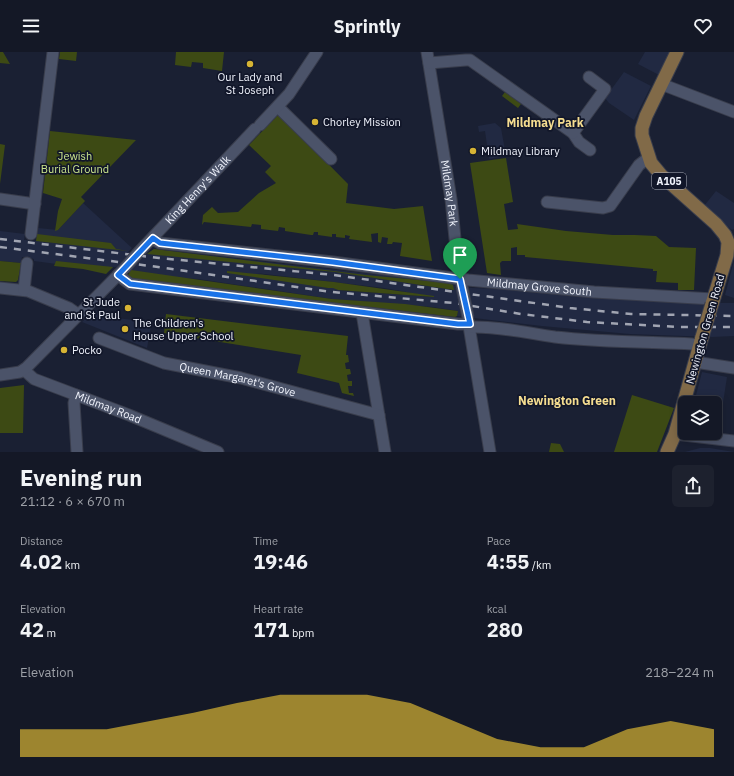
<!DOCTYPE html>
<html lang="en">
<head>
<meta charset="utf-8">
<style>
  body { margin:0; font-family:"IBM Plex Sans",sans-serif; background:#1d212e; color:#f1f3f6; height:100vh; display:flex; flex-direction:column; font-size:15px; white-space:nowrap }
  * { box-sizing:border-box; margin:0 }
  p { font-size:13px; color:#9da0a7 }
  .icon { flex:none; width:22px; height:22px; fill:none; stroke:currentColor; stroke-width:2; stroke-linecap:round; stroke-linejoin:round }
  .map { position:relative; height:400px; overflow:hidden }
  .side { display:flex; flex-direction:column; background:#141826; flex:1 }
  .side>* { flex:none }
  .tools { position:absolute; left:678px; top:344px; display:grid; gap:8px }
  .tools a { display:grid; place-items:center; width:44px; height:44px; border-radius:6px; background:#141826; box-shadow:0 2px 10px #0003,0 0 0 1px #333743; font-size:20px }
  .pin { position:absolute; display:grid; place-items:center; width:34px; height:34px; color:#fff; margin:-41px -17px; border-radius:50% 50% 50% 0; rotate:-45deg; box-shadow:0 0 4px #0007 }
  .pin .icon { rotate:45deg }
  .round { display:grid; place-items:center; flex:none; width:42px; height:42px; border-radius:6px; background:#1d212e }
  .summary { display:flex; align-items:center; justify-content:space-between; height:68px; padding:0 20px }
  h1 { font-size:22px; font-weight:700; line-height:30px }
  .metrics { display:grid; grid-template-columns:repeat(3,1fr); gap:6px; height:68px; padding:4px 20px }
  .metrics div { display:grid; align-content:center }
  .metrics b { font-size:20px; font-weight:700 }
  .metrics small { font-size:11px; font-weight:400 }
  .metrics p { font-size:11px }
  .chart { height:112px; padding:8px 20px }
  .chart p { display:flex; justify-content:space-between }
  .chart svg { width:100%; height:72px; margin-top:4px; fill:#d7b434; opacity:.7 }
  header { display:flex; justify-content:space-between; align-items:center; height:52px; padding:0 20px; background:#141826; font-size:18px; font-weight:700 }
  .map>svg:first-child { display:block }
  .built { fill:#212942; fill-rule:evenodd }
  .green { fill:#3d4a14 }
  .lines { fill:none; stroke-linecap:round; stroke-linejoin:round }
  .minor-casing { stroke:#393d4c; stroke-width:13 }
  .major-casing { stroke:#393d4c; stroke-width:15 }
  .minor { stroke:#4b5369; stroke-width:11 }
  .major { stroke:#816a48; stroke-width:13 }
  .rail { stroke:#a1a5b2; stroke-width:2.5; stroke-dasharray:7 7; stroke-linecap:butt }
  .minor-bridge-casing { stroke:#393d4c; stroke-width:13; stroke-linecap:butt }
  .major-bridge-casing { stroke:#393d4c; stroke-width:15; stroke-linecap:butt }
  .minor-bridge { stroke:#4b5369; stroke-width:11 }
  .major-bridge { stroke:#816a48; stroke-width:13 }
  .route-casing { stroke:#fff; stroke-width:8 }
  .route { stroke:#1a73e8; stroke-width:5 }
  .poi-dot { fill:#d7b434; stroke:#111629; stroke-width:1.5 }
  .labels { text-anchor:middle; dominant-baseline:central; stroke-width:3.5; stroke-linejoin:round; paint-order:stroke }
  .shield { fill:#111629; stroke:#aeb1bd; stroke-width:1 }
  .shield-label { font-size:10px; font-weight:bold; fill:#f1f4fd }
  .poi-label { font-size:11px; fill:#f1f4fd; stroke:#111629; text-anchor:start }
  .park-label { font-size:11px; fill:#cce68d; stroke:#111629 }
  .street-label { font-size:11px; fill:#f1f4fd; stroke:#111629 }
  .neighbourhood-label { font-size:12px; font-weight:bold; fill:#f5dd90; stroke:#111629 }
</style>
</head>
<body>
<header><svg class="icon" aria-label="menu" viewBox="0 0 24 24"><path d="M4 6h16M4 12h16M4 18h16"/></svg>Sprintly<svg class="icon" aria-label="heart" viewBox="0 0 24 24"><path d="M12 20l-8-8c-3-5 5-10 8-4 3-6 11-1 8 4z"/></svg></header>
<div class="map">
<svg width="734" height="400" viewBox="0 0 734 400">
  <rect width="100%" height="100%" fill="#1a2033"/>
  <path class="built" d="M645,0H671L659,23L638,12Z
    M624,20L651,34L634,68L609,51L605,46Z
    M495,71L501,76L506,104L489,107L485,79L479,80L478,74Z
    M716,139L734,151V177L732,178L704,154Z
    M83,151L132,196L128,200L146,202L154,197L450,231L453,233L472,236L502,237L592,246L703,251H734V284L712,285L630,282L542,274L457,264L458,259L432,255L332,247L198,227L128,223L131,218L113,215L109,219L34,209V207L22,205L21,211L0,209V179L25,182L24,188L36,189L38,176L58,178ZM256,221L384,236L433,245L338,238L333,235L328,236Z
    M734,209V246L725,243Z
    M94,258L108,263L110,265L147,270V272L151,274L147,296L82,270Z
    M702,320L727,325L719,377L715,376V351H694Z
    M700,396H710L734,400H685Z"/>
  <path class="green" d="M0,0H3L10,12L0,11Z
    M60,0H77L76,9L59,7Z
    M176,0H224L222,19L203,16V11L192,10L191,15L175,13Z
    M505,40L521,52L518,56L502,44Z
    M279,62L348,132L346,151L394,157L423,154L432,209L400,204L402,191L393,190L392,192H387L388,186L382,185L381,191L378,190V181L371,182L372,190L349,187L350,184L345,183V186L336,185V182H332V185L318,183V180H314L313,183H311L285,179V176L279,175L278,179L261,177V173L252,172L251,175L204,170L202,173L203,163L212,155L218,161L238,160L259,141L276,131L265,120L271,114L249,93Z
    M50,79L136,88L81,145L85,149L58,178L55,179L58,159L62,147L43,141Z
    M0,92L5,93L0,132Z
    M506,106L513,150L504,152L508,178L518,177L517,172L566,179L613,183H635L656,184L669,195L696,196L694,238H678V231L656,230L657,219H653V217L525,205V203H517V195L511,196V209H502L500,211L501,223L487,221L470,111Z
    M37,182L111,191L116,197L128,199L36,189Z
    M154,197L366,223L450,231L453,233L454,238L335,220L147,202Z
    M0,209L21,211L18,228L16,230L0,229Z
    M56,209L113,215L106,222L83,217L54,214Z
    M131,218L332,247L405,252L458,259L457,264L455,265L134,228L129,225L128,223Z
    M227,219L334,230L434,244V245L338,238L333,236H328L227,221Z
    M166,262L348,284L346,303H348L349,310L345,311L346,317H350L351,322L347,323L348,329H352V334H348L349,341H353L354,344L342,341L339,331L297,321L301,303L164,281Z
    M24,333L23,381H0V336Z
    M632,343L674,356L657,400H614Z
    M551,391L560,392L564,400H549Z"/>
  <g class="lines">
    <g class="minor-casing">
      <g id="minor">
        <path id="s1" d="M427,0L451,147L457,206L462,233"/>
        <path d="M429,11L466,8H470L573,81L579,90L590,98"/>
        <path d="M661,32L734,60"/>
        <path d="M278,55L331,107"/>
        <path d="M260,73L289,42L317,0"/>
        <path d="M573,81L605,37L589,25"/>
        <path d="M0,147L35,152"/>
        <path d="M547,150L603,156L610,154L639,113L648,106"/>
        <path d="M31,182L53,0"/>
        <path id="s2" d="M153,187L160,191L333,210L468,228L594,240L713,247"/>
        <path id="s3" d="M138,201L255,77"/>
        <path d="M118,223L130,232L458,272H469"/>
        <path d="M0,236L28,239L69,256L79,263"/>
        <path d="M24,238L27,211"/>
        <path d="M362,261L385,400"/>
        <path d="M468,268L490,400"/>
        <path d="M470,275C498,274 527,281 555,285C600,290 646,290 692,292L699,294"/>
        <path id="s4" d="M99,286L164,311L241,326L379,363"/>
        <path d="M695,310L734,316"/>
        <path id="s5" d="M24,318L34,327L129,363L218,400"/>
        <path d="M0,323L20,320L26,316L123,218"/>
        <path d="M76,343L74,351L77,400"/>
        <path d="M675,382L734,389"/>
      </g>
    </g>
    <g class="major-casing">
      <path id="major" d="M677,0L646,64L642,76V83L651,111L661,123L716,172L725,183L728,190L727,203L712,252
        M667,400L675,382L702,285"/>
    </g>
    <use href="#minor" class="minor"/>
    <use href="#major" class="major"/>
    <path class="rail" d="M0,187L159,206L334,223L570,256L631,262L734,264
      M0,195L158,215L332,240L454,251L521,262L587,270L679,275H734"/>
    <g class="minor-bridge-casing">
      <path id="minor-bridge" d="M124,217L138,201
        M462,235L468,265"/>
    </g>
    <g class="major-bridge-casing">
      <path id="major-bridge" d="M702,285L712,252"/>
    </g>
    <use href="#minor-bridge" class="minor-bridge"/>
    <use href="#major-bridge" class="major-bridge"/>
  </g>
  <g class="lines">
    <g class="route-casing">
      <path id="route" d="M153,186L160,191L333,210L460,227L470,272H458L130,232L118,223Z"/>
    </g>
    <use href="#route" class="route"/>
  </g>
  <g class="poi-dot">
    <circle cx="250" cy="12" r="4"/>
    <circle cx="315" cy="70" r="4"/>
    <circle cx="473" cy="99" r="4"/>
    <circle cx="128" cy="256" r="4"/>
    <circle cx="125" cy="277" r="4"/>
    <circle cx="64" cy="298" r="4"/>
  </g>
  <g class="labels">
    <rect class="shield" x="652" y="121" width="34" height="16" rx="3"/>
    <g class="shield-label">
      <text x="669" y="129">A105</text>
    </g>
    <g class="poi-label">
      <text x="250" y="25" text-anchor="middle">Our Lady and<tspan x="250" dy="13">St Joseph</tspan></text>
      <text x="323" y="70">Chorley Mission</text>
      <text x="481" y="99">Mildmay Library</text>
      <text x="120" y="250" text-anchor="end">St Jude<tspan x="120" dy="13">and St Paul</tspan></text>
      <text x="133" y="271">The Children's<tspan x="133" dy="13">House Upper School</tspan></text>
      <text x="72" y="298">Pocko</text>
    </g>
    <g class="park-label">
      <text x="75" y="104">Jewish<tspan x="75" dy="13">Burial Ground</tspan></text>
    </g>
    <g class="street-label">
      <text stroke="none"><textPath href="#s3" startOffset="87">King Henry's Walk</textPath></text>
      <text stroke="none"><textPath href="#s1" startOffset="143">Mildmay Park</textPath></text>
      <text stroke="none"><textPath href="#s2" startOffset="390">Mildmay Grove South</textPath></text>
      <text transform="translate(705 277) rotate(-74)">Newington Green Road</text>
      <text stroke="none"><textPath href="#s4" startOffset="145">Queen Margaret's Grove</textPath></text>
      <text stroke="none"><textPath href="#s5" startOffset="93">Mildmay Road</textPath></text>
    </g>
    <g class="neighbourhood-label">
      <text x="545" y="70">Mildmay Park</text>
      <text x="567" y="348">Newington Green</text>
    </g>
  </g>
</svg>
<div class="tools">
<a><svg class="icon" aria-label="layers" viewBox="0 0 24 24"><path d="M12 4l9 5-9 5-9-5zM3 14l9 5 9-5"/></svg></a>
</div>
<div class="pin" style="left:460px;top:227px;background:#1e9e55"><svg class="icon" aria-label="arrive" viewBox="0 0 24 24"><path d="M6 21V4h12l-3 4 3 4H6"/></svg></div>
</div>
<section class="side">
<div class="summary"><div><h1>Evening run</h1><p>21:12 · 6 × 670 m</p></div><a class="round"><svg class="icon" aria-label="share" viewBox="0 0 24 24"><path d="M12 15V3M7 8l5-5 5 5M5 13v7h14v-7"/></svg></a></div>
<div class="metrics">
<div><p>Distance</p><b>4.02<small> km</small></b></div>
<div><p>Time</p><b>19:46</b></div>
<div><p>Pace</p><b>4:55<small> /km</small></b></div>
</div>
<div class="metrics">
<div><p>Elevation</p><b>42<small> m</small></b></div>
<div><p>Heart rate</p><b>171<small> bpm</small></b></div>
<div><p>kcal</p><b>280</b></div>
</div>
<div class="chart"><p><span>Elevation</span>218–224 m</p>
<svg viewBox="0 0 160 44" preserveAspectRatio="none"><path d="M0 44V27L10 27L20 27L30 22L40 17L50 11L60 6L70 6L80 6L90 11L100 22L110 33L120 38L130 38L140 27L150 22L160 27V44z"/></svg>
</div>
</section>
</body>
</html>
